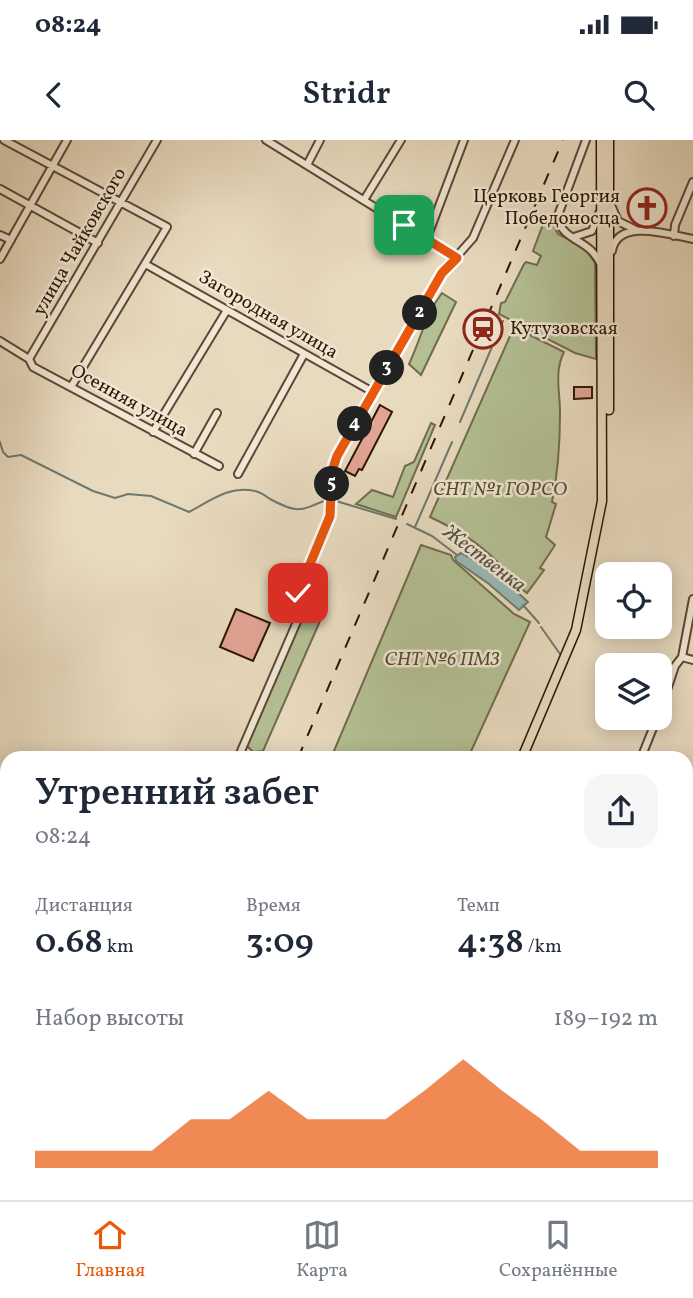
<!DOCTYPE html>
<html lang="ru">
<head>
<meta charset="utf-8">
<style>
  body { margin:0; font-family:Vollkorn,serif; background:#f6f6f7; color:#1f2937; height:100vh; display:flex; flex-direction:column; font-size:26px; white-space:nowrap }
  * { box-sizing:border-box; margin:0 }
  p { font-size:23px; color:#747a83 }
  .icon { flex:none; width:38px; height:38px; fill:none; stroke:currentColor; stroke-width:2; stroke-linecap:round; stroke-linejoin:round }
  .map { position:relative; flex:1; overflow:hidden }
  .details { position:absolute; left:0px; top:611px; width:693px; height:450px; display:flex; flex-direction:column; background:#fff; border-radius:21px 21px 0 0; box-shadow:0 4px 18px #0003 }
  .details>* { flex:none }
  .fabs { position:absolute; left:595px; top:422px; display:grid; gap:14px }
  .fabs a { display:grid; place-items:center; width:77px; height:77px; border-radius:14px; background:#fff; box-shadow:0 4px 18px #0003; font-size:35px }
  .pin { position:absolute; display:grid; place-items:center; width:60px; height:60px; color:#fff; margin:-30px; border-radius:14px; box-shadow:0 4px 10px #0006 }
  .km { position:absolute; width:35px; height:35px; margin:-18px; border-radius:50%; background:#222; color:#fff; font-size:19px; line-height:35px; text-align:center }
  .round { display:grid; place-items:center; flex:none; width:74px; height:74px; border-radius:21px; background:#f6f6f7 }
  .head { display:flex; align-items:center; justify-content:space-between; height:119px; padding:0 35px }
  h1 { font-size:38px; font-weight:600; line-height:52px }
  .stats { display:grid; grid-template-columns:repeat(3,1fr); gap:10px; height:119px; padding:7px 35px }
  .stats div { display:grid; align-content:center }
  .stats b { font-size:35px; font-weight:600 }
  .stats small { font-size:19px; font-weight:400 }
  .stats p { font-size:19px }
  .chart { height:196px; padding:14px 35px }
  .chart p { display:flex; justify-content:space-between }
  .chart svg { width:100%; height:126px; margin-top:7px; fill:#ea580c; opacity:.7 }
  .status { display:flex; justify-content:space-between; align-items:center; height:49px; padding:0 35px; background:#fff; direction:ltr }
  .status svg { height:19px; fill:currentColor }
  header { display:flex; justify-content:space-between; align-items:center; height:91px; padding:0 35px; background:#fff; font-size:32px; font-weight:600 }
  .tabs { display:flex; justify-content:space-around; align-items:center; height:98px; border-top:2px solid #e0e1e3; background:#fff; font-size:19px; color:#747a83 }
  .tabs a { display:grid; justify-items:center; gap:4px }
  .tabs .on { color:#ea580c }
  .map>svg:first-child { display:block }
  .green { fill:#b4c094; stroke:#706c4c; stroke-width:2 }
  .water { fill:#98bab8; stroke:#6d7970; stroke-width:2 }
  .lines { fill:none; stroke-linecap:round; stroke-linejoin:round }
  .stream { stroke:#6d7970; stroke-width:2 }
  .building { fill:#e2a494; stroke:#2d1703; stroke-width:2 }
  .minor-casing { stroke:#5c4832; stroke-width:10 }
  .major-casing { stroke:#2d1703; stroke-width:11 }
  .minor { stroke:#f0e7d5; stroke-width:6 }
  .major { stroke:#e8dabf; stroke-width:8 }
  .rail { stroke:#2d1703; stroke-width:2; stroke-dasharray:12 12; stroke-linecap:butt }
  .route-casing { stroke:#fff; stroke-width:14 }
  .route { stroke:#ea580c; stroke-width:9 }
  .labels { text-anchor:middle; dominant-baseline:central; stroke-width:5; stroke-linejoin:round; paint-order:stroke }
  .poi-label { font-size:19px; fill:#2d1703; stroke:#f0e7d5; text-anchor:end }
  .street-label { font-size:19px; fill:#2d1703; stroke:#f0e7d5 }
  .park-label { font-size:19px; font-style:italic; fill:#564a2e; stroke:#f0e7d5 }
  .water-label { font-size:21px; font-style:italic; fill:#525042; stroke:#f0e7d5 }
</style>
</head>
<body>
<div class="status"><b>08:24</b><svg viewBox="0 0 49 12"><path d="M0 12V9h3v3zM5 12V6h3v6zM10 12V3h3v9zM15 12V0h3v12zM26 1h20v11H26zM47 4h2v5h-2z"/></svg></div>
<header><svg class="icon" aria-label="back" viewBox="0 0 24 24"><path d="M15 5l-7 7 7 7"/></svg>Stridr<svg class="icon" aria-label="search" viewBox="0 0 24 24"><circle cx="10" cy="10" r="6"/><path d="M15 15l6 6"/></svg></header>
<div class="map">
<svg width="693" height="1060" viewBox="0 0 693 1060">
  <rect width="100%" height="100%" fill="#e8dabf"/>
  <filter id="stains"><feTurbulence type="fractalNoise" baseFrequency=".00286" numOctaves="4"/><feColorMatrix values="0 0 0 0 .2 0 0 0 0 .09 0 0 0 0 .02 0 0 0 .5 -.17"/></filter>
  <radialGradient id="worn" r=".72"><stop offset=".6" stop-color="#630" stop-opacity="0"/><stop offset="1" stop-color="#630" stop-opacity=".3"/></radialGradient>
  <path class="green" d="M550,78L558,94L584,107L595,123L596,219L575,213L499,174L501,163L505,162L524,124L526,122L537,125L541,116L533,111L545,79Z
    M442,153L456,162L421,235L409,224C421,199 425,175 442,153Z
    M514,187L564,212C554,232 560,251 560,273C560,302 558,333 552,362L556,364L546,397L555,405L540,428L544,430L527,453L510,440L512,437C485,407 466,394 430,377Z
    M431,283L435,285L396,377L356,364L372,350L393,357L405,326L414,322Z
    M421,405L451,415L453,420L514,474L530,482L468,618H331Z
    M305,458L327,465L263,611L253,612L247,606L292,501L304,469Z
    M7,749V1054H97L94,1060H0V753Z"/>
  <path class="water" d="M461,413L497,433L528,462L519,470L489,444L456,421L455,417Z"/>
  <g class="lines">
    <path class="stream" d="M460,282L503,181
      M0,302L3,312L8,317L21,315L93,351L115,358L128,354L151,356L189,372C210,361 229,345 255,351C260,352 266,356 270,359C296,373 299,372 326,360
      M336,361L396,379
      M407,384L432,396L457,415
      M415,387L452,302
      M523,465L539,483
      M541,487L560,514"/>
  </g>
  <path class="building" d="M574,247H592V258L574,259Z
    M380,265L392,272L362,330L359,329L355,336L345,331Z
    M236,469L270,483L253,521L220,507Z"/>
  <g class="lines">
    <g class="minor-casing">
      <path id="minor" d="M4,0L167,87L71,247
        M266,0L457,118
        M586,0L557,78C564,102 589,99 600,123
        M307,25L320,0
        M0,49L98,103
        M364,60L401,0
        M611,65L618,81L636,90
        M0,95L11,100
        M674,96L675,85L693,42
        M574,97L592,91L599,73
        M425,98L430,90L464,0
        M612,111C617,77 671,95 693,99
        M0,119L67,0
        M147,125L373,252
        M0,201L29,219L33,227L219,326
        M29,219L157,0
        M153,292L227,170
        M194,314L217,273
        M238,334L304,214
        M682,517L693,520
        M660,571L675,526L682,517L693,459
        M238,618L302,470L297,453L330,377L332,331L337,316L442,133L473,98L515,0
        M641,618L657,578
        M686,663L693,648
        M686,718L693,721
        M0,745L7,740
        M335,1054L349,1060
        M164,1060L169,1054
        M394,1060L396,1054
        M511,1060L514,1054"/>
    </g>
    <g class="major-casing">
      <path id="major" d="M609,0V270
        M522,618L576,490L602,361L601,0
        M284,1060L287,1054"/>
    </g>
    <use href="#minor" class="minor"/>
    <use href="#major" class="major"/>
    <path class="rail" d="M298,618L563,0
      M110,1060L113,1054"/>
  </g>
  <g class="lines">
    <g class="route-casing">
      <path id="route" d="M298,453L330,376L332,331L337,316L442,133L457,118L404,85"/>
    </g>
    <use href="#route" class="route"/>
  </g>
  <defs>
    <g id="church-ring" transform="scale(2.0125)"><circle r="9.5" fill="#f0e7d5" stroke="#8f2418" stroke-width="1.5"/><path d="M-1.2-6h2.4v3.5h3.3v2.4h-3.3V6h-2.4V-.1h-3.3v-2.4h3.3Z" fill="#8f2418"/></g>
    <g id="station-ring" transform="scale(2.0125)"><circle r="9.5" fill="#f0e7d5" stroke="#8f2418" stroke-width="1.5"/><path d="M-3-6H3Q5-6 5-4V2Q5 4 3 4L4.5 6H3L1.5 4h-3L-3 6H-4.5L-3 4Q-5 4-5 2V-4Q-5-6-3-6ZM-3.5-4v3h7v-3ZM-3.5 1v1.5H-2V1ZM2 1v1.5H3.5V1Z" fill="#8f2418"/></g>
  </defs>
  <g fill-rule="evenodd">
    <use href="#church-ring" x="647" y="68"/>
    <use href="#station-ring" x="483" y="189"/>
  </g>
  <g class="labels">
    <g class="poi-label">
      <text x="620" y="57">Церковь Георгия<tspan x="620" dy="22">Победоносца</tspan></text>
      <text x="510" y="189" text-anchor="start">Кутузовская</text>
    </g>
    <g class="street-label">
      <text transform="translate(80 102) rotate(-60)">улица Чайковского</text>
      <text transform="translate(268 175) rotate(30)">Загородная улица</text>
      <text transform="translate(129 261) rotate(29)">Осенняя улица</text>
    </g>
    <g class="park-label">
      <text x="500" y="350">СНТ №1 ГОРСО</text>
      <text x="442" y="520">СНТ №6 ПМЗ</text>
    </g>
    <g class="water-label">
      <text transform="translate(484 419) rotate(37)">Жественка</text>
    </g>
  </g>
  <rect width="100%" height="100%" filter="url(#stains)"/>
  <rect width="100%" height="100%" fill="url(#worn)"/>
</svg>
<div class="fabs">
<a><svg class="icon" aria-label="locate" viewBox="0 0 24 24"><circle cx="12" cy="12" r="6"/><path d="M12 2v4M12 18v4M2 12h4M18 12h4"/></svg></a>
<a><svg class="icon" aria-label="layers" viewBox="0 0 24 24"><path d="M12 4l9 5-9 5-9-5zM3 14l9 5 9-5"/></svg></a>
</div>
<div class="pin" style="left:404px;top:85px;background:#1e9e55"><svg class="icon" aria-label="arrive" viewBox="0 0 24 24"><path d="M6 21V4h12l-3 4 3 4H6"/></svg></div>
<div class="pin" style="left:298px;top:453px;background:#d93025"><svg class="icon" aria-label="check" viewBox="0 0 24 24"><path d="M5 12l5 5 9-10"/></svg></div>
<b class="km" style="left:420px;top:173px">2</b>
<b class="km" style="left:387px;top:228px">3</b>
<b class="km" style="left:355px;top:284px">4</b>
<b class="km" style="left:332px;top:344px">5</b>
<section class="details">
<div class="head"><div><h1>Утренний забег</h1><p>08:24</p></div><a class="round"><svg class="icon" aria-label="share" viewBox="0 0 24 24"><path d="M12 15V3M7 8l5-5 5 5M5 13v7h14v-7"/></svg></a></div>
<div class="stats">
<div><p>Дистанция</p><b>0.68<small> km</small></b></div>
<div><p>Время</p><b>3:09</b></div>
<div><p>Темп</p><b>4:38<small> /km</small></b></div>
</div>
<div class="chart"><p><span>Набор высоты</span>189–192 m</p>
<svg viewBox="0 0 160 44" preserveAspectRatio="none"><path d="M0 44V38L10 38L20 38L30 38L40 27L50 27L60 17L70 27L80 27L90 27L100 17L110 6L120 17L130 27L140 38L150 38L160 38V44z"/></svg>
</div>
</section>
</div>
<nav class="tabs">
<a class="on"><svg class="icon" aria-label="home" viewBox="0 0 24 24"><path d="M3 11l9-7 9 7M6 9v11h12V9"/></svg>Главная</a>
<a><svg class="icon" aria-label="map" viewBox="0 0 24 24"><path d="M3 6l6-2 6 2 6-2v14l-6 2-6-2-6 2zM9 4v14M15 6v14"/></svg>Карта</a>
<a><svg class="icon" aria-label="saved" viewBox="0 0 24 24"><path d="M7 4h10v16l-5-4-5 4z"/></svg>Сохранённые</a>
</nav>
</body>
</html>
